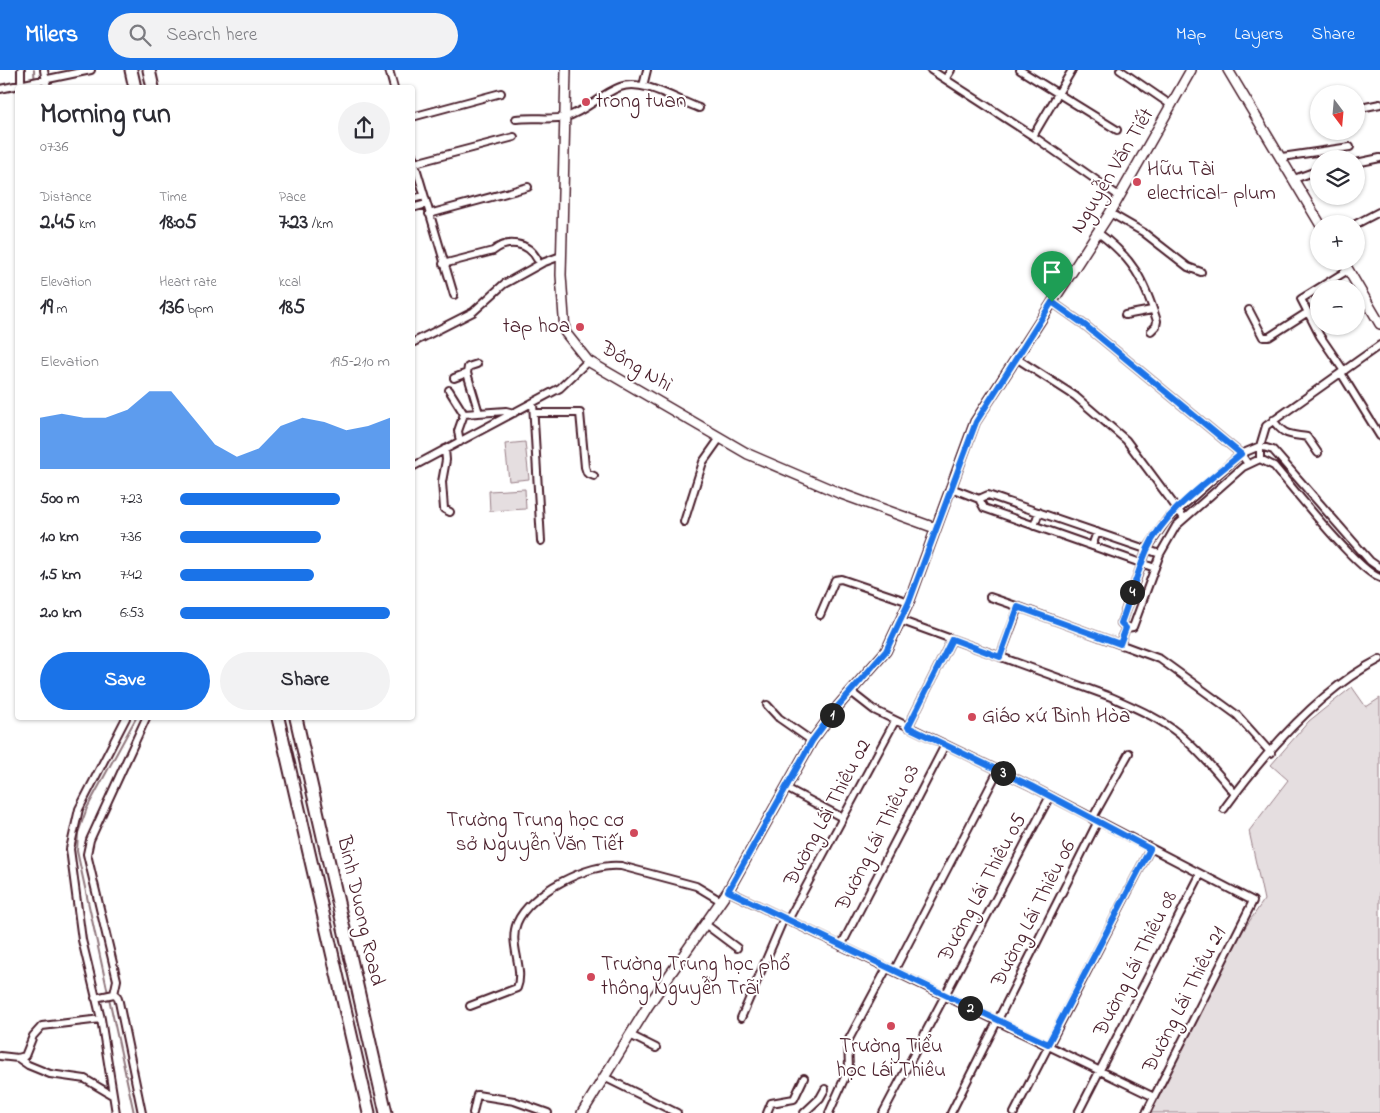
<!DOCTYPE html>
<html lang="en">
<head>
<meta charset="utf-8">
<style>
  body { margin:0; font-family:"Indie Flower",sans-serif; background:#f2f2f3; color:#2b2b33; height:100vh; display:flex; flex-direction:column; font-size:19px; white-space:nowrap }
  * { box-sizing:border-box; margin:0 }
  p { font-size:16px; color:#7c7c81 }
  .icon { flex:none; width:28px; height:28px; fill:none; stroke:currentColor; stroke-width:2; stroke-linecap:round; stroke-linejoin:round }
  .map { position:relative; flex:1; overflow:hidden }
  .details { position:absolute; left:15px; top:15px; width:400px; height:635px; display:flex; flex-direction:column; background:#fff; border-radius:5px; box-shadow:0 1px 4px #0004 }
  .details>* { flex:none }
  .needle { width:32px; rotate:164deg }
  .tools { position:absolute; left:1310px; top:15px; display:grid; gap:10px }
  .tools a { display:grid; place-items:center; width:55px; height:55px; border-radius:50%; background:#fff; box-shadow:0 1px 4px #0004; font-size:25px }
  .pin { position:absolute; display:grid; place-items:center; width:42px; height:42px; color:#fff; margin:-51px -21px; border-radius:50% 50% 50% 0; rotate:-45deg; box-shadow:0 0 5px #0007 }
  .pin .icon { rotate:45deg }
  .km { position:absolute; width:25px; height:25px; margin:-12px; border-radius:50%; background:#222; color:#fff; font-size:14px; line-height:25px; text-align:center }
  .round { display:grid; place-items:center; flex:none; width:52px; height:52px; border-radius:26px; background:#f2f2f3 }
  .head { display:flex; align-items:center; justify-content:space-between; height:85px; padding:0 25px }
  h1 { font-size:28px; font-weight:700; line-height:38px }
  .figures { display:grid; grid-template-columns:repeat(3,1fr); gap:8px; height:85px; padding:5px 25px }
  .figures div { display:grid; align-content:center }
  .figures b { font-size:21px; font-weight:700 }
  .figures small { font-size:14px; font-weight:400 }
  .figures p { font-size:14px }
  .chart { height:140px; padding:10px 25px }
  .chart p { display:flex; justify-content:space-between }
  .chart svg { width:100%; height:90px; margin-top:5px; fill:#1a73e8; opacity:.7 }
  .primary-button { display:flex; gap:10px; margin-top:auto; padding:10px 25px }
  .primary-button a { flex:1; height:58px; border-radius:30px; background:#1a73e8; color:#fff; font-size:20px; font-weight:700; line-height:58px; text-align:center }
  .primary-button a+a { background:#f2f2f3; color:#2b2b33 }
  ul { padding:0 25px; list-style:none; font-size:16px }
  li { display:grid; grid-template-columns:80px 60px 1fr; align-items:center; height:38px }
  li i { height:12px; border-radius:6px; background:#1a73e8 }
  header { display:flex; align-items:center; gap:30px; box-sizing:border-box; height:70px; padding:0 25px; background:#1a73e8; color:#fff }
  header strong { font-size:24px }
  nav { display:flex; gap:28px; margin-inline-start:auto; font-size:18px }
  .search { width:350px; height:45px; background:#f2f2f3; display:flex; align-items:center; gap:12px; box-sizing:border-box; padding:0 18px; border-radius:28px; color:#7c7c81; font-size:19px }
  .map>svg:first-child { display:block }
  .green { fill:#e5dee0; stroke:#987e86 }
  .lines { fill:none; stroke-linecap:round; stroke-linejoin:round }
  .stream { stroke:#91787e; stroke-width:2 }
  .street-casing { stroke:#4a1f2b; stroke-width:10 }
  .secondary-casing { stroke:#4a1f2b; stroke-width:12 }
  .highway-casing { stroke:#4a1f2b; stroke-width:15 }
  .street { stroke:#fff; stroke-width:6 }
  .secondary { stroke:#fff; stroke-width:9 }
  .highway { stroke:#fff; stroke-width:11 }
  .route-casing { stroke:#fff; stroke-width:10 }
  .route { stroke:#1a73e8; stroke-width:6 }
  .poi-dot { fill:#d1495b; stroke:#fff; stroke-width:2 }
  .labels { text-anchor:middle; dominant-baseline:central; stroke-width:4; stroke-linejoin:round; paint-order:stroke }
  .poi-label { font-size:21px; fill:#4a1f2b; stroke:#fff; text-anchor:start }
  .street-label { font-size:21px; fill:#4a1f2b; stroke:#fff }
</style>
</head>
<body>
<header>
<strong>Milers</strong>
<div class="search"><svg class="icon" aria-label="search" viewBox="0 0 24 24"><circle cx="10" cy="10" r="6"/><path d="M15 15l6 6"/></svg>Search here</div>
<nav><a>Map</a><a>Layers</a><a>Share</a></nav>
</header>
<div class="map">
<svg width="1380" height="1043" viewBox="0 0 1380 1043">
  <rect width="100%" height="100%" fill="#fff"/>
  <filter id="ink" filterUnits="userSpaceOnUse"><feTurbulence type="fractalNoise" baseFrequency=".02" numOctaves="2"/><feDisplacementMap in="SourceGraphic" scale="10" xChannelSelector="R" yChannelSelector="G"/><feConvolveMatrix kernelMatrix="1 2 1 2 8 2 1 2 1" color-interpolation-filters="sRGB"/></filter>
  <g filter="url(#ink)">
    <path class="green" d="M525,372L529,409L509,411L505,374Z
      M525,419L526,439L490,441L489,421Z
      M1352,617L1366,637L1380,628V1043H1150L1238,868L1264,830L1249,761L1288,710L1271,695L1309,651Z"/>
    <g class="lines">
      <path class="stream" d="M34,0L35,18
        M108,923L77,781L78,763L87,738L136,648
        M109,928L134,1043"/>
      <g class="street-casing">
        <path id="street" d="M21,0V16
          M44,0L47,18
          M389,0L394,18
          M931,0L1033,66L1119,126
          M1020,0L1117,60
          M1120,0L1171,35
          M946,8L951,0
          M643,16L647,0
          M0,19L91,0
          M1356,39L1380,34
          M412,47L501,23
          M516,49C532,47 553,50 566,47C586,41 601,24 620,17C642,8 677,30 699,38
          M1033,66L1072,0
          M412,84L454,225
          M1282,87L1350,77
          M415,93L514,67
          M1356,93L1380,88
          M1294,109L1319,100
          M412,129L424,126
          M412,138L427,134
          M1110,143L1143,162L1188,197L1201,202
          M429,144L528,117
          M1356,154L1379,142
          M1097,162C1133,188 1144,210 1157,251L1156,256L1151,261
          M443,194L493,181C507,169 528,172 537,189
          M1052,232L1086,256L1241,384L1248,394
          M1249,240L1263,267H1269L1308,242
          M1125,245L1152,240
          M412,273L473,242L504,214L542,193L561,186
          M1016,288L1075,326L1126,370L1184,448
          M1344,301L1320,266L1301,229L1348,200
          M467,303L479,343
          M1341,303L1380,366
          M454,308L467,303L468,297L477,294
          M449,320L464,344L458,361L460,372
          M533,333L541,471
          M534,343H580L585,397L587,403L594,406
          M464,344L506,341L514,343
          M1273,350C1284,366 1289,364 1307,367L1318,383
          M445,379L446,390L442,412L444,439L450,442
          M1260,389V376L1266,356L1380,275
          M412,397L560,318L588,291
          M951,418L979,429L984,438L1155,498
          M979,429L988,425L1160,484
          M684,452L703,392L720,368
          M1034,456L1039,442
          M1092,476L1097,462
          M990,527L1019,537
          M820,545L835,510L841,509L909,532
          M902,551L1111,627C1133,637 1160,648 1179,664C1200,682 1218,703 1235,724
          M1126,558L1121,553L1147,479L1166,451L1241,384L1260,376L1273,380L1370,491L1380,498
          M1126,558L1133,557L1160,484L1176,456L1243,397L1260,389L1274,396C1292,417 1358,501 1380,508
          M1120,573L1126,558
          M1000,587L1019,537L1160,589L1237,645L1271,683
          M851,622L874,640L1031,716L1253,831L1146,1043
          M767,635L779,648L812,671
          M908,657L952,569
          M786,718L843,748
          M1224,739C1264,684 1319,620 1380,589
          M1092,749L1129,683
          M728,821L1154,1027
          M788,850L895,651
          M705,854L737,878
          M841,876L945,675
          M894,901L998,701
          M114,924L117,910L87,784L90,770L146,648
          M114,924L117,926L119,932L142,1043
          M95,928L114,924
          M470,936L517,918C525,898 508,874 517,853C529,823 590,792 621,796L696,816L721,831
          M741,948L784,848
          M630,965L656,978
          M0,986L18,988L25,986L33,966L42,956L101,949
          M18,988L28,995L50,1004L85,1009L112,1025
          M604,1007L677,1043
          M116,1043L101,949L82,870L70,779L79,739L126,648
          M473,1043L477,1025L514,1031L548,1043
          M767,1043L771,1033L794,1029L804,1008
          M804,1043L820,1028L825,1019
          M829,1043L849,998L848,971L887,898
          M883,1043L1050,726
          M951,1043L1098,751
          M1014,1043L1150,779
          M1078,1043L1200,805"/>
      </g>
      <g class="secondary-casing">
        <path id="secondary" d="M566,0L561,205L565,262L588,291L748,384L839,423L935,458
          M1228,0L1320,154
          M1343,191L1380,254
          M582,1043L648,936L728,821L812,671L838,636L886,581L909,532L975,352L1110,143L1191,0"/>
      </g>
      <g class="highway-casing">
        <path id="highway" d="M131,0L135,18
          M149,0L153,18
          M278,648L369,1043
          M296,648L386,1043"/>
      </g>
      <use href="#street" class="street"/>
      <use href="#secondary" class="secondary"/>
      <use href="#highway" class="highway"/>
    </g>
  </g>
  <g class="lines" filter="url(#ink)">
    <g class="route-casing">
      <path id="route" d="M1052,232L1086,256L1241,384C1208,412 1165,440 1147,480C1137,503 1130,529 1121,553L1126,558L1120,574L1018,537L1000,587L952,569L908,657L1031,716L1150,779L1048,974L728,821L812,671L838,636L886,581L909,532L976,352Z"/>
    </g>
    <use href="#route" class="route"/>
  </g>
  <g class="poi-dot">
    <circle cx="586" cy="32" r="5"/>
    <circle cx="1137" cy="112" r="5"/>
    <circle cx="580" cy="257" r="5"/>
    <circle cx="972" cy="647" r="5"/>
    <circle cx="634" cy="763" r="5"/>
    <circle cx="591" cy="907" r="5"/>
    <circle cx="891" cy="956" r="5"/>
  </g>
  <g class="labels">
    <g class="poi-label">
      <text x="596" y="32">trong tuan</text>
      <text x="1147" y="100">Hữu Tài<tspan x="1147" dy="24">electrical- plum</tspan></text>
      <text x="570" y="257" text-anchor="end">tap hoa</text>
      <text x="982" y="647">Giáo xứ Bình Hòa</text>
      <text x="624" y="751" text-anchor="end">Trường Trung học cơ<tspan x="624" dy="24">sở Nguyễn Văn Tiết</tspan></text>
      <text x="601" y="895">Trường Trung học phổ<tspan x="601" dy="24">thông Nguyễn Trãi</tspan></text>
      <text x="891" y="977" text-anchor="middle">Trường Tiểu<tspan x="891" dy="24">học Lái Thiêu</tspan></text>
    </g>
    <g class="street-label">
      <text transform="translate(1113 101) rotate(-59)">Nguyễn Văn Tiết</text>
      <text transform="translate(636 297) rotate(31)">Đông Nhì</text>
      <text transform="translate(828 743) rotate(-62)">Đường Lái Thiêu 02</text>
      <text transform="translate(878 768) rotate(-63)">Đường Lái Thiêu 03</text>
      <text transform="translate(983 818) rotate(-62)">Đường Lái Thiêu 05</text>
      <text transform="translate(360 841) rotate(77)">Binh Duong Road</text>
      <text transform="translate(1034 844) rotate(-63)">Đường Lái Thiêu 06</text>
      <text transform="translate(1136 894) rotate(-63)">Đường Lái Thiêu 08</text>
      <text transform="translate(1185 930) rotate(-63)">Đường Lái Thiêu 21</text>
    </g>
  </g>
</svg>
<div class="tools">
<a><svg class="needle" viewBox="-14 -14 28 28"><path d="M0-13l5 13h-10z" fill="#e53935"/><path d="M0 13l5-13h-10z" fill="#7c7c81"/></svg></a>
<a><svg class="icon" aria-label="layers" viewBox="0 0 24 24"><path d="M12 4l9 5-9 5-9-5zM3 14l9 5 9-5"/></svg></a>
<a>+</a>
<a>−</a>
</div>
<div class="pin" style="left:1052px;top:232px;background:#1e9e55"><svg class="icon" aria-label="arrive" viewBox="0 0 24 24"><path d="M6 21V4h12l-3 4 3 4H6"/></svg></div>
<b class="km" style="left:832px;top:645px">1</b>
<b class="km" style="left:970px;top:938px">2</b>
<b class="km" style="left:1003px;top:703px">3</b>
<b class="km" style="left:1132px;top:522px">4</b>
<section class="details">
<div class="head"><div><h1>Morning run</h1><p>07:36</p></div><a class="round"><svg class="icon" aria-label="share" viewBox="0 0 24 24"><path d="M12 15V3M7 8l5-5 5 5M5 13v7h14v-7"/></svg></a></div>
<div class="figures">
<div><p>Distance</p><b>2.45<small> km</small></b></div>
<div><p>Time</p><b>18:05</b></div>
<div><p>Pace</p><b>7:23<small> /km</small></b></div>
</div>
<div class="figures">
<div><p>Elevation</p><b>19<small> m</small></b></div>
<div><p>Heart rate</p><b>136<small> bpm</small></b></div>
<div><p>kcal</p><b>185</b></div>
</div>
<div class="chart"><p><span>Elevation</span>195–210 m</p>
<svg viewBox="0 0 160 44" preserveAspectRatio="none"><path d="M0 44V19L10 17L20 19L30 19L40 15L50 6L60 6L70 19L80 32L90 38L100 34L110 23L120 19L130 21L140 25L150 23L160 19V44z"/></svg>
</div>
<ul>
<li><b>500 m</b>7:23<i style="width:76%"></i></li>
<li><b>1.0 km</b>7:36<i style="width:67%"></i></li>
<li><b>1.5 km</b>7:42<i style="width:64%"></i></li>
<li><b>2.0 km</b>6:53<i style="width:100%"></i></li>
</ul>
<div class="primary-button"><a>Save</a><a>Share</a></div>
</section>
</div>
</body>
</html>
